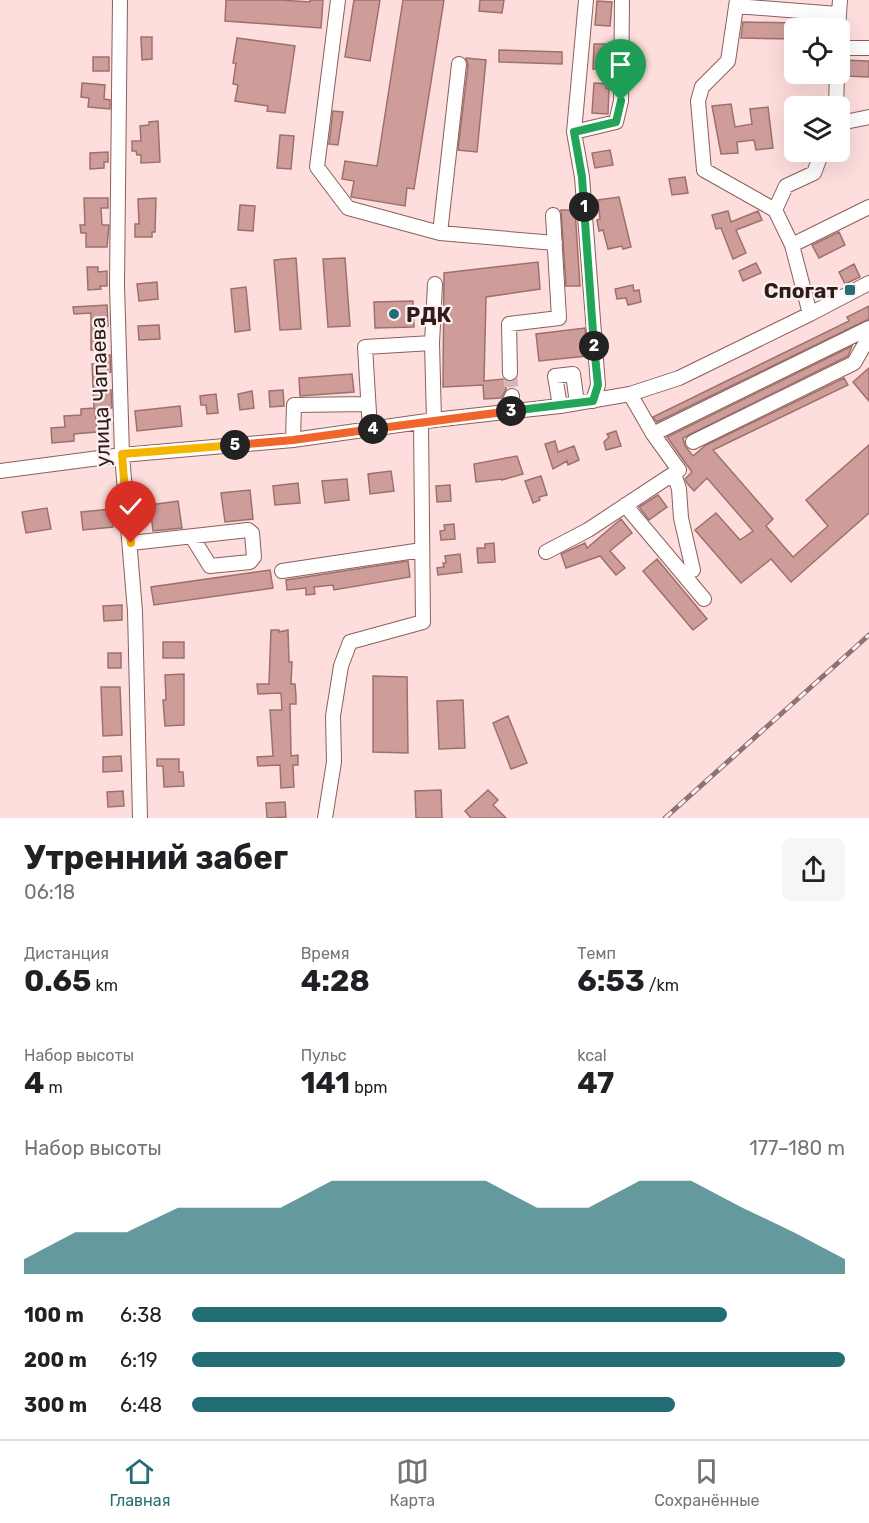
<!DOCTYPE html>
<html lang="ru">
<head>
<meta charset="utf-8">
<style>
  body { margin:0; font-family:Rubik,sans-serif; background:#f6f6f6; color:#202124; height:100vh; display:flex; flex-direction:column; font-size:22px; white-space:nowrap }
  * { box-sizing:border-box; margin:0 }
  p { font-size:20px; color:#757577 }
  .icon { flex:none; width:33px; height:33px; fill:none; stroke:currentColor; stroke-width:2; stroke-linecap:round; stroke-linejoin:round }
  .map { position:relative; height:818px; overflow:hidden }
  .sheet { display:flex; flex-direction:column; background:#fff; flex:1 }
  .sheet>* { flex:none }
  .controls { position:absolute; left:784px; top:18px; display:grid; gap:12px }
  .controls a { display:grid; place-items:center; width:66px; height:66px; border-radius:9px; background:#fff; box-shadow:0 6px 24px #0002; font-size:30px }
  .pin { position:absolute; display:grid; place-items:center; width:51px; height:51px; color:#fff; margin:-62px -26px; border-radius:50% 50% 50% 0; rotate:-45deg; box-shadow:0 0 6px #0007 }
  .pin .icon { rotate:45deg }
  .km { position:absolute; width:30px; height:30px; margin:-15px; border-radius:50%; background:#222; color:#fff; font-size:16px; line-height:30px; text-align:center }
  .round { display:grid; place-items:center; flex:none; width:63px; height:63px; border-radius:9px; background:#f6f6f6 }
  .headline { display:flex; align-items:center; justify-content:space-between; height:102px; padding:0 24px }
  h1 { font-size:33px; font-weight:700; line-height:45px }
  .stats { display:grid; grid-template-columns:repeat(3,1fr); gap:9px; height:102px; padding:6px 24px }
  .stats div { display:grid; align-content:center }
  .stats b { font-size:30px; font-weight:700 }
  .stats small { font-size:16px; font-weight:400 }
  .stats p { font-size:16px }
  .chart { height:168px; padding:12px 24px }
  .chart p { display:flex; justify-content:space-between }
  .chart svg { width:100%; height:108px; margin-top:6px; fill:#236e74; opacity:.7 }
  ul { padding:0 24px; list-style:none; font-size:20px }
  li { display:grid; grid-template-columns:96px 72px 1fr; align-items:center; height:45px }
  li i { height:15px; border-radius:8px; background:#236e74 }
  .tab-bar { display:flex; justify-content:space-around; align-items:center; height:84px; border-top:2px solid #e0e0e0; background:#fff; font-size:16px; color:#757577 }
  .tab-bar a { display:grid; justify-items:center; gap:3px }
  .tab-bar .active { color:#236e74 }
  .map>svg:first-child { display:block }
  .building { fill:#ce9d9a; stroke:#9e706d; stroke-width:1.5 }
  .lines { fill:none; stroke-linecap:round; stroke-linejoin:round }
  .minor-tunnel { stroke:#d4b7b5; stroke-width:14; stroke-dasharray:14 7; stroke-linecap:butt }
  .minor-casing { stroke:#8b5f5c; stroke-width:16 }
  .minor { stroke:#fff; stroke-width:14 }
  .rail-casing { stroke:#8d7473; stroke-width:5 }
  .rail { stroke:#fcf1f0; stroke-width:3; stroke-dasharray:9; stroke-linecap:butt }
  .split-1-casing { stroke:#fff; stroke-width:12 }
  .split-2-casing { stroke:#fff; stroke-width:12 }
  .split-3-casing { stroke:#fff; stroke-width:12 }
  .split-4-casing { stroke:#fff; stroke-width:12 }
  .split-5-casing { stroke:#fff; stroke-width:12 }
  .split-6-casing { stroke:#fff; stroke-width:12 }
  .split-7-casing { stroke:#fff; stroke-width:12 }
  .split-1 { stroke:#22a559; stroke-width:8 }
  .split-2 { stroke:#22a559; stroke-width:8 }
  .split-3 { stroke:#22a559; stroke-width:8 }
  .split-4 { stroke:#f0652b; stroke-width:8 }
  .split-5 { stroke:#f0652b; stroke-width:8 }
  .split-6 { stroke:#f5b400; stroke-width:8 }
  .split-7 { stroke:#f5b400; stroke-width:8 }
  .poi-dot { fill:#236e74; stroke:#fcf1f0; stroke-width:2 }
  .labels { text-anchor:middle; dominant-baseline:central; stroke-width:4.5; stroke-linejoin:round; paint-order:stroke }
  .poi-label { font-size:21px; font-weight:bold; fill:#2e1c1b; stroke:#fcf1f0; text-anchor:end }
  .street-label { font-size:21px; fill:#2e1c1b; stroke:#fcf1f0 }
</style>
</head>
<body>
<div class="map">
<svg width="869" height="818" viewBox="0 0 869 818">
  <rect width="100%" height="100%" fill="#fededc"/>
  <path class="building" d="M226,0H280L310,2V0H323L321,28L225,21Z
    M354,0H380L370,61L345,57Z
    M403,0H444L414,189L407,188L405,206L351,197L354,181L342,179L345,161L377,166Z
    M480,0H504L502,13L479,11Z
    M597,1L612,2L610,26L595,25Z
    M743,22L795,23V39L741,38Z
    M141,37H152V59L142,60Z
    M237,38L295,46L285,113L267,111L268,106L235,101L238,85L233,84L236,63H233Z
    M594,44H612L611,69H593Z
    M499,50L562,52V64L499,62Z
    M93,57H109V71H93Z
    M466,58L486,60L477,152L458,150L468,65Z
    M840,60L869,61V77L846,76L845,69L840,66Z
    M82,83L105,85L104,99L110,100V109L88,107L89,98L81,97Z
    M594,83L607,84L606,88L609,89L608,114L592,113Z
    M731,104L735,127L752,124L750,109L768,107L773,148L756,150L754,140L737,142L738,153L721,154L712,106Z
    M333,111L343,112L338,145L329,144Z
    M158,121L160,162L141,163V155H137L136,151H132V141H141L140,126L149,125V122Z
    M280,135L294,136L291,169L277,168Z
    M610,150L613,165L595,168L592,153Z
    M108,152V162H104V168L90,169V153Z
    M685,177L688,193L672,195L669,179Z
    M619,197L631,247L623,249L622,246L608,249L603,230L599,231L597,220L600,219L598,200Z
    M84,198H108V208H101L102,225H109L107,247H86V233H81L80,225H85Z
    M156,198L155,232H152V237H135V224H139L138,199Z
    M240,205L255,206L253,231L238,230Z
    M561,210H575L580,286H566Z
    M728,211L731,222L758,211L762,220L736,230L746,253L733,259L721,228L716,229L712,215Z
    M839,232L845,245L819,258L812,245Z
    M296,258L301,329L280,330L274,260Z
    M345,258L350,326L328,327L323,259Z
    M538,262L540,289L486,297L484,381L504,379L506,381V389L501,398L484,399L483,385L443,387L444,273Z
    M756,263L761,273L743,281L739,271Z
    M854,264L860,277L845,284L839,272Z
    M87,267H98V272L107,271V286H100L101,289L88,290Z
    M157,282L158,299L139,301L137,284Z
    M633,285L634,291L639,290L641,302L628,305L626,298L617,299L615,289Z
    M246,287L250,330L235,332L231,289Z
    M413,301L414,327L375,328L374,302Z
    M107,305L108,326L104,327L105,356L110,355L111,372L104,373L105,391L111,390L112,408L95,409L97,432L74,434V441L52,443L51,428L65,427L64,416L81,415V409L94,408L92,364H98L97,350H91V313L74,314L73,307Z
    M869,306V319L657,422L653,417L849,321L847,317Z
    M159,325L160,339L139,340L138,326Z
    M585,328L587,356L539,361L536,334Z
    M852,346L848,356L683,438L685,446L693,456L706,445L844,378L848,385L713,450L773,519L766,526L793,557L828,526L806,500L869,445V513L791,582L771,559L741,583L695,530L716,513L740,540L753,531L707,478L694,491L687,483L685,479L692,472L667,437Z
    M869,368V401L853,382Z
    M352,374L354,392L300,396L299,378Z
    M283,390L284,406L270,407L269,391Z
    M252,391L254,408L240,410L238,394Z
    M216,394L218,413L207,414L206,405H201L200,396Z
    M180,406L182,426L137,431L135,411Z
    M616,431L621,446L606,450L604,442L609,437L607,434Z
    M555,441L558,452L574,446L579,460L568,465L567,461L553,469L545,444Z
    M517,456L523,474L502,480V479L476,482L474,464Z
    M391,471L394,491L370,494L368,474Z
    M541,476L547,495L539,497L540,500L533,503L525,481Z
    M347,479L349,500L325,503L322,481Z
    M298,483L300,503L275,505L273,486Z
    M450,485L451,501L437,502L436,486Z
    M250,490L253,519L225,522L221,493Z
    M658,495L667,507L649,520L639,507Z
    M178,501L182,528L153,531L150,505Z
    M47,508L51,529L26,533L22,512Z
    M111,509L113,527L83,530L81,512Z
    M621,519L632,533L610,551L625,568L616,575L600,556L566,568L561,554L585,543L587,548Z
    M454,524L455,539L441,540L440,531L445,530L444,525Z
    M494,543L495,562L478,563L477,548H485V544Z
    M460,554L462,572L438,575L437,568L444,567L443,563H446L445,556Z
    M657,559L707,619L693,630L643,571Z
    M408,561L410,577L334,590L333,585L314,587L315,594L306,595V588L287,590L286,580Z
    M270,570L273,588L154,605L151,587Z
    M122,605V620L104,621L103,606Z
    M271,630H279V632L288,630L289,662H292L291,684H295L296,696V704H290L291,756L298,755V765H293L294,787L281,788L280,765L258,766L257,757L273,756L270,710H282L281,693L258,694L257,684H269Z
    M163,642H184V658H163Z
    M108,653H121V668H108Z
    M184,674V725L165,726L163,700H166L165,675Z
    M373,676L407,677L408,753L373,752Z
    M101,687H120L122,735L103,736Z
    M463,700L465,748L439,749L437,701Z
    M508,716L527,763L511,769L493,723Z
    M121,756L122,771L103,772V757Z
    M157,759H179V772H183L184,786L164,787L163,766H157Z
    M441,790L442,818H416L415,791Z
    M488,790L498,800L493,805L506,818H471L465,811Z
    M123,791L124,806L108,807L107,792Z
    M285,802L286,817L267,818L266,803Z"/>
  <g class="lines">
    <path class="minor-tunnel" d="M510,373L512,396"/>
    <g class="minor-casing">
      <path id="minor" d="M120,0L117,285L122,455L135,611L140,818
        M338,0L317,167L348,208L440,233L555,243
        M586,0L574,132L582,177L598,385L593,401
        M737,0L728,61L702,87L698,101L704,170L775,210L792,245L810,314
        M736,6L838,14
        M838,28L840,0
        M840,48H869
        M836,106L837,74
        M840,123L869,117
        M574,132L616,122L621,101L622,0
        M775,210L786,186L814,173L822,152
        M440,233L459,64
        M792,245L869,207
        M510,373L509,324L559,318L553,215
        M560,406L555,376L573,374L577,403
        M505,412L512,396
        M434,420L432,343L435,284
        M370,429L365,347L432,343
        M653,434L869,328
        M293,440L294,405L368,404
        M693,442L854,363L869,337
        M0,471L122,455L293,440L434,420L560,406L630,394L679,378L810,314L869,283
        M674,474L679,489L681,518L693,570
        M625,505L704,599
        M131,543L248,530L252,533L254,557L250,562L210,566L192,537
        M546,552L588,530L679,470L653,434L630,394
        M282,571L422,550
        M325,818L334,762L333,716L341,666L350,642L423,622L421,422"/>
    </g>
    <use href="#minor" class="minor"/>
    <g class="rail-casing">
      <path id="rail" d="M665,818L869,635"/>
    </g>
    <use href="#rail" class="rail"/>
  </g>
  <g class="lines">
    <g class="split-1-casing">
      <path id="split-1" d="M584,207L582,177L574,132L616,122L621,101"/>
    </g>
    <g class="split-2-casing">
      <path id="split-2" d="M584,207L594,346"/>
    </g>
    <g class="split-3-casing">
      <path id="split-3" d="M511,411L593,401L598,385L594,346"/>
    </g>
    <g class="split-4-casing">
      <path id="split-4" d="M373,429L511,411"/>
    </g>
    <g class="split-5-casing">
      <path id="split-5" d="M235,445L293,440L373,429"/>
    </g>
    <g class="split-6-casing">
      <path id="split-6" d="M124,480L122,454L235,445"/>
    </g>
    <g class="split-7-casing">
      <path id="split-7" d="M124,480L131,543"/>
    </g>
    <use href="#split-1" class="split-1"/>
    <use href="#split-2" class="split-2"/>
    <use href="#split-3" class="split-3"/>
    <use href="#split-4" class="split-4"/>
    <use href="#split-5" class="split-5"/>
    <use href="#split-6" class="split-6"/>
    <use href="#split-7" class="split-7"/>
  </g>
  <g class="poi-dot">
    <rect x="844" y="284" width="12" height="12" rx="3"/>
    <circle cx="394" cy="314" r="6"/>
  </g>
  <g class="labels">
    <g class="poi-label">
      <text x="838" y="290">Спогат</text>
      <text x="406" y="314" text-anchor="start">РДК</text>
    </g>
    <g class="street-label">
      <text transform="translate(100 392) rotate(-92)">улица Чапаева</text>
    </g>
  </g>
</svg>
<div class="controls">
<a><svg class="icon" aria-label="locate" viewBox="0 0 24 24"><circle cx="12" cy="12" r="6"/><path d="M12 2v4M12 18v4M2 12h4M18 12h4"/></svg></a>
<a><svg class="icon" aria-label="layers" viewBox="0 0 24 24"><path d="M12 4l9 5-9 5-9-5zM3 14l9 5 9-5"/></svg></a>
</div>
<div class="pin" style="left:621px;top:101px;background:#1e9e55"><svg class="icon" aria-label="arrive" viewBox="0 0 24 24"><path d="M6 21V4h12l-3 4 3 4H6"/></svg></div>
<div class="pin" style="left:131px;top:543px;background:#d93025"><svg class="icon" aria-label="check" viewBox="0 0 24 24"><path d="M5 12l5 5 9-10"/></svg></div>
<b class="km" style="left:584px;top:207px">1</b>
<b class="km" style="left:594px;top:346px">2</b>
<b class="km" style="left:511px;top:411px">3</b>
<b class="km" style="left:373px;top:429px">4</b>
<b class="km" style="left:235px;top:445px">5</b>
</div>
<section class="sheet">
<div class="headline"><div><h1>Утренний забег</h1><p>06:18</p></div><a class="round"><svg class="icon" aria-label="share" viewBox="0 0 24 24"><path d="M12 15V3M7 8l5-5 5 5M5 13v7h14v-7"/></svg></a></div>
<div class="stats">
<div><p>Дистанция</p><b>0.65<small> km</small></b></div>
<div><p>Время</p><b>4:28</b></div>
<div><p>Темп</p><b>6:53<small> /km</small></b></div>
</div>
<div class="stats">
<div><p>Набор высоты</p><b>4<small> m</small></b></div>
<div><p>Пульс</p><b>141<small> bpm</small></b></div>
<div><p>kcal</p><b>47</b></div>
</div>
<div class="chart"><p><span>Набор высоты</span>177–180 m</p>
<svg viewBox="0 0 160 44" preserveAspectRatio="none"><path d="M0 44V38L10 27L20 27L30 17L40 17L50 17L60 6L70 6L80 6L90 6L100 17L110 17L120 6L130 6L140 17L150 27L160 38V44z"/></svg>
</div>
<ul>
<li><b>100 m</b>6:38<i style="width:82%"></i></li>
<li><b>200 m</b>6:19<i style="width:100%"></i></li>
<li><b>300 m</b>6:48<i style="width:74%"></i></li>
</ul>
</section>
<nav class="tab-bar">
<a class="active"><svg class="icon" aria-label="home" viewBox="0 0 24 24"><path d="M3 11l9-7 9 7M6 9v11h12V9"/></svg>Главная</a>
<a><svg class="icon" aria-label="map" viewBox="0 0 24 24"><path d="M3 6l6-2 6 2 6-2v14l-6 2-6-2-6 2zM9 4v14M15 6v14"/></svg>Карта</a>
<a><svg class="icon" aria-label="saved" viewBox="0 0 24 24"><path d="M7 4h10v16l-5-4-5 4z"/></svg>Сохранённые</a>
</nav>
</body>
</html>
